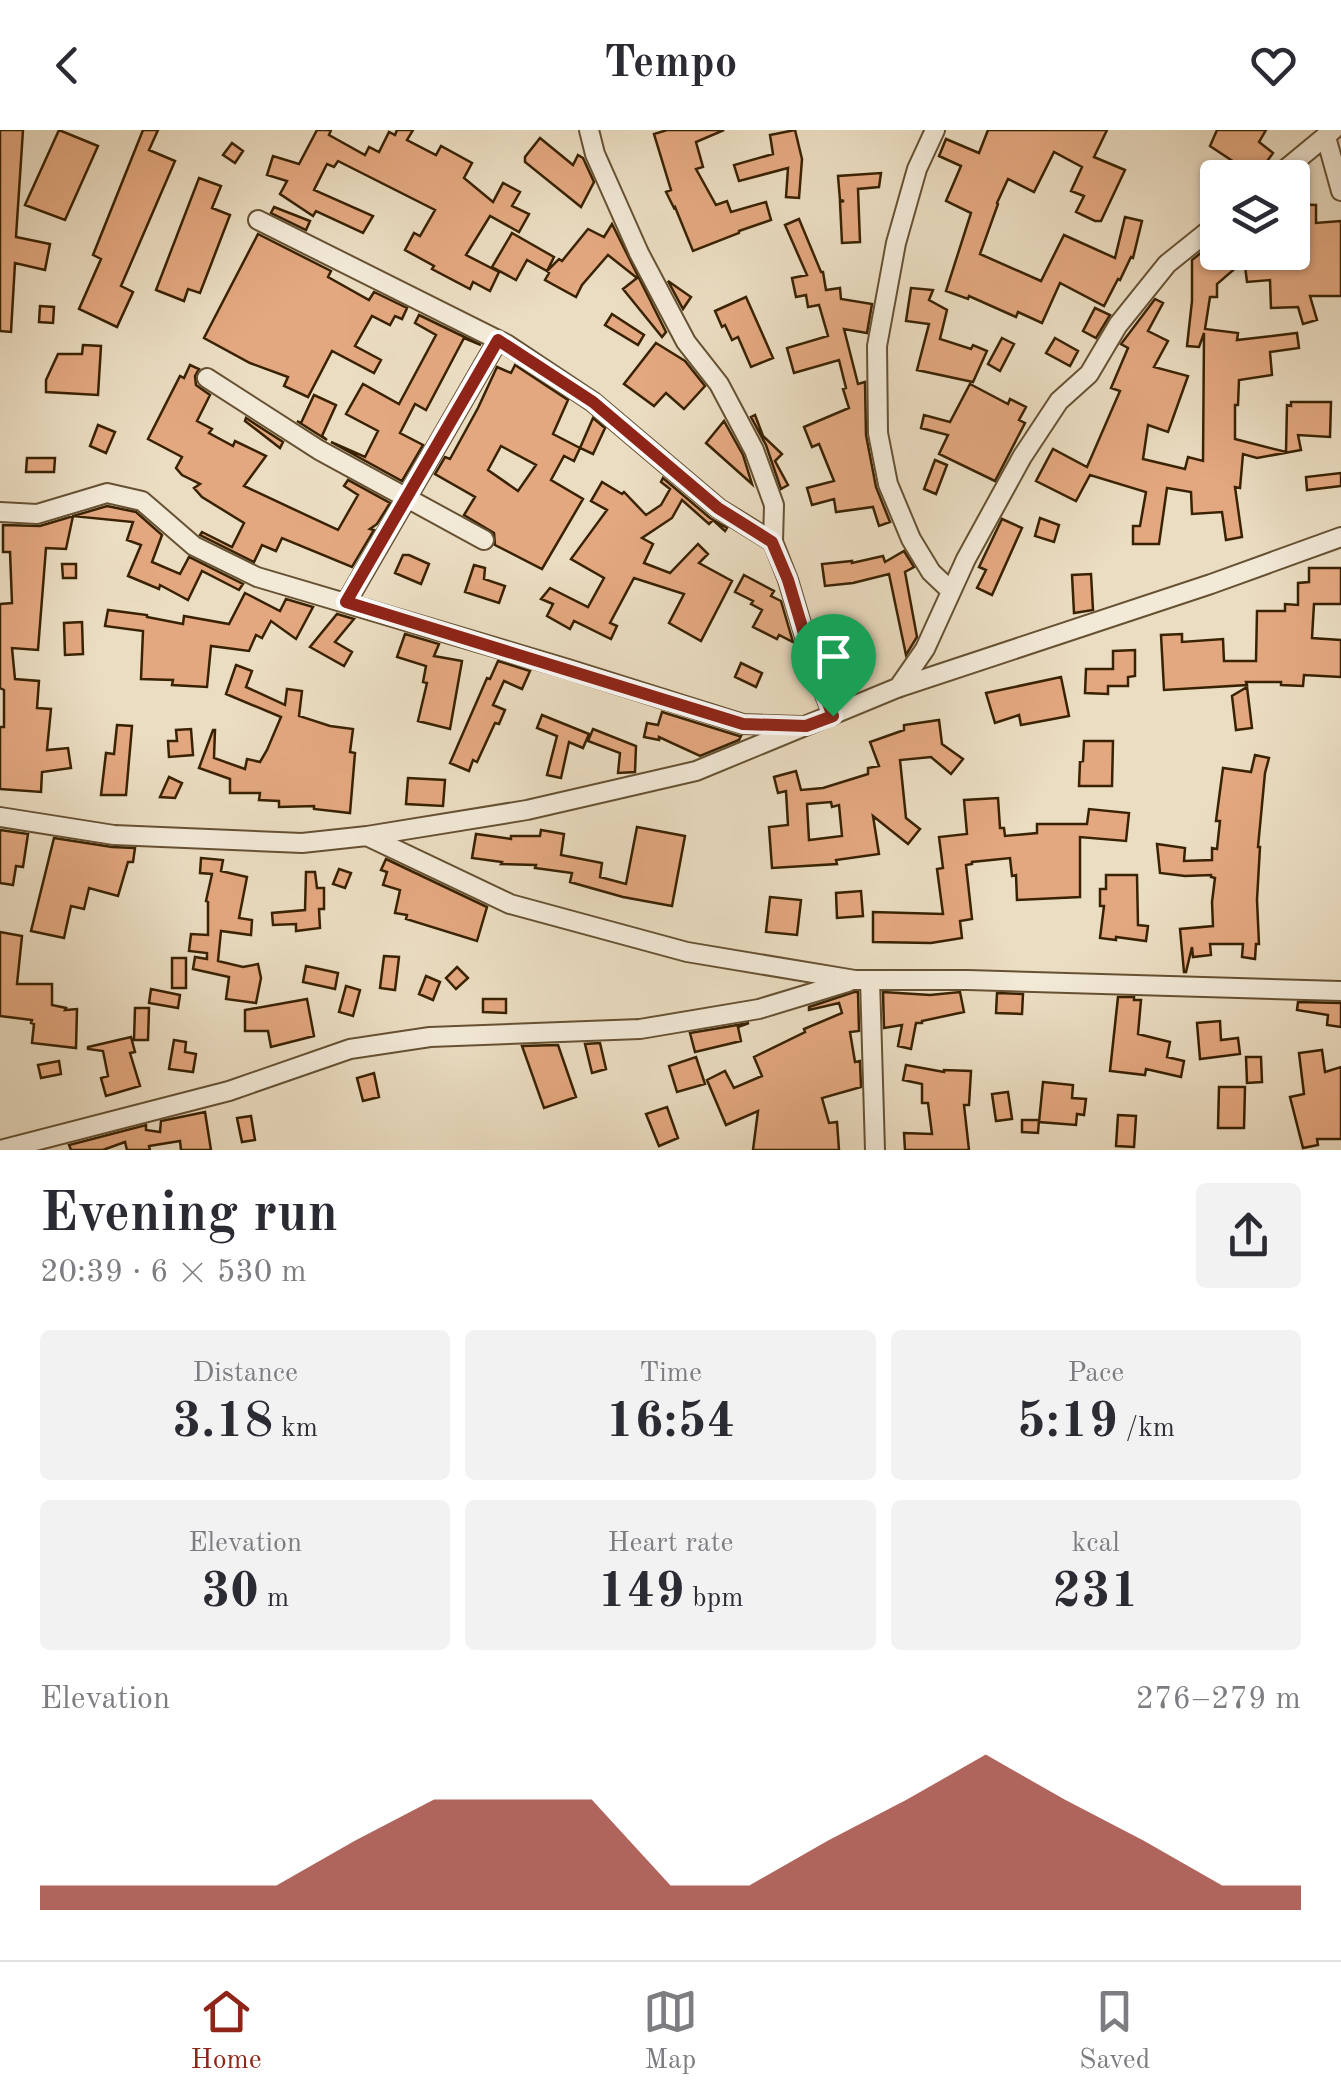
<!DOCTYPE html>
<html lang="en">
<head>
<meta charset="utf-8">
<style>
  body { margin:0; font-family:"Old Standard TT",serif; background:#f2f2f3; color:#2b2b33; height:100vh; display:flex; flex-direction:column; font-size:38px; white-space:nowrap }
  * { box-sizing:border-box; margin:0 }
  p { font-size:32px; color:#7c7c81 }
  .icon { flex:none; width:55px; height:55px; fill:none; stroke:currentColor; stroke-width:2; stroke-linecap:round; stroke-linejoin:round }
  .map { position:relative; height:1020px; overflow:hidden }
  .drawer { display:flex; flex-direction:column; background:#fff; flex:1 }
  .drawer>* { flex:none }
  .controls { position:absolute; left:1200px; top:30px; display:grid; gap:20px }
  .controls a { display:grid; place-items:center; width:110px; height:110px; border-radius:10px; background:#fff; box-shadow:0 2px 8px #0004; font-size:50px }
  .pin { position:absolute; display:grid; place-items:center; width:85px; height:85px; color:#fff; margin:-102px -42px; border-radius:50% 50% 50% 0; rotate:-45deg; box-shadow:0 0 10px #0007 }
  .pin .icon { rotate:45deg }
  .round { display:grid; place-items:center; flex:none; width:105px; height:105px; border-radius:10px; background:#f2f2f3 }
  .headline { display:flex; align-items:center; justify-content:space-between; height:170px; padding:0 40px }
  h1 { font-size:55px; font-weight:700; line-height:75px }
  .metrics { display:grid; grid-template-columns:repeat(3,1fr); gap:15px; height:170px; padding:10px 40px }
  .metrics div { display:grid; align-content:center; border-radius:10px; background:#f2f2f3; text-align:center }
  .metrics b { font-size:50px; font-weight:700 }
  .metrics small { font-size:28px; font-weight:400 }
  .metrics p { font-size:28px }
  .chart { height:280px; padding:20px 40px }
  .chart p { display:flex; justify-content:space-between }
  .chart svg { width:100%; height:180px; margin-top:10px; fill:#8f2418; opacity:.7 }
  header { display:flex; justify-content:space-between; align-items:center; height:130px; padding:0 40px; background:#fff; font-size:45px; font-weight:700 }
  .tab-bar { display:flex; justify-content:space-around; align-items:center; height:140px; border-top:2px solid #e1e1e2; background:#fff; font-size:28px; color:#7c7c81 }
  .tab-bar a { display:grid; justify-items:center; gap:5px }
  .tab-bar .active { color:#8f2418 }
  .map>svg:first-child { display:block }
  .building { fill:#e4a880; stroke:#392202; stroke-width:2.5; fill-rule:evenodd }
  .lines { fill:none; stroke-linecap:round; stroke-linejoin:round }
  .minor-casing { stroke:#665132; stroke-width:22 }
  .minor { stroke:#f2e9d7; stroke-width:18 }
  .route-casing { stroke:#fff; stroke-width:20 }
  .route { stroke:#8f2418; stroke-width:12 }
</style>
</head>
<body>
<header><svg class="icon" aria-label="back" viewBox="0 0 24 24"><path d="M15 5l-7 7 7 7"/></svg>Tempo<svg class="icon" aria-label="heart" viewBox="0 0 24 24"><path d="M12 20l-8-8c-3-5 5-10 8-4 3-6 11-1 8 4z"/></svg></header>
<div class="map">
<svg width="1341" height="1020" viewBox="0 0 1341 1020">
  <rect width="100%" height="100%" fill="#ebddc2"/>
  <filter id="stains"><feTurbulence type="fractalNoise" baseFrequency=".002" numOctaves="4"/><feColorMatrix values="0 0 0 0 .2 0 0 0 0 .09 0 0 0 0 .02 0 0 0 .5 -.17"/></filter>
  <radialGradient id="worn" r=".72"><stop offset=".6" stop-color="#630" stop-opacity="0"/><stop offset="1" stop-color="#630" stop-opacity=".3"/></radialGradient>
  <path class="building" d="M0,0H23L16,107L50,114L45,140L15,133L11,202L0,201Z
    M59,0L98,16L65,90L25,75Z
    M143,0H158L149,20L175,31L121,156L133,162L117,197L79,179L101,129L93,125Z
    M317,0H331L329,5L365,25L369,17L379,22L389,2L395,5L397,0H413L407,10L436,25L441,16L472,33L464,48L493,72L503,53L520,62L512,76L529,84L519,102L490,86L466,125L499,142L490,161L473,152L470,159L432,139L434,136L405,120L414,103L420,106L435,80L338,31L334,37L327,34L314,60L373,86L363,103L316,81L313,86L280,64L287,51L267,45L273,26L299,34Z
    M667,0H724L696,12L703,37L696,39L716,75L727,71L731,82L766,72L771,90L739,101V103L693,121L675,77L674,78L666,62L671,60L654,4Z
    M795,0L802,29L799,68L786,67L788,38L739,51L734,35L773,24L770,5Z
    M988,0H1107L1094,27L1125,40L1101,91H1095L1076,82L1084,66L1071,61L1082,37L1054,22L1034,62L1008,49L997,73L998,74L980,124L1041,151L1064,105L1115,128L1125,87L1142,91L1133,128L1131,127L1120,150L1118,149L1104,176L1060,153L1042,193L1018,182L1016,187L969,166L968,169L946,161L971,83L946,71L961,36L939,26L946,9L979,23Z
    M1217,0H1266L1259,12L1273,23L1255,48H1252L1236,36L1237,34L1210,16Z
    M540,8L573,35L578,25L583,28L594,52L581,77L525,32V27Z
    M232,13L243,21L235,33L223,25Z
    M881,43L879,57L858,59L860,112L842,113L840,72L844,71L840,70L838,46Z
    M199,48L221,56L212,78L230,85L200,163L188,159L184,171L156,160Z
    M1292,74L1316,75V93L1341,91V166H1310L1317,190L1303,194L1298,177L1271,178L1270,150L1247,152L1245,136L1299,135L1301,90H1292Z
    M274,77L310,91L306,100L271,83Z
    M799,89L821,142H823L826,160L840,158L841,169L872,174L867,203L844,199L858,254L865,252L866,305L876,357L890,392L879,396L873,377L836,382L834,369L812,375L807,358L834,351L819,314L812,317L804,297L849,278L843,259L846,258L839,230L794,243L787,218L828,206L819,175L808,177L806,165L796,167L792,148L807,145L785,95Z
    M612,94L666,202L662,207L623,159L637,148L608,125L582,155L576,167L545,150L549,143L547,141L559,129L562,131L588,99L604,107Z
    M512,103L554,127L547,141L527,130L516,150L492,137Z
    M258,104L331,141L328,147L369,170L374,162L407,178L402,189L395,186L390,195L372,186L355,216L381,230L374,243L332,221L308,267L284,256L288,247L250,233L204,208Z
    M1218,109V122H1254L1217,154V167H1210L1205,199L1238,203L1237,210L1297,203L1299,218L1270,222L1272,245L1239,250L1238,275H1235V309L1286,322L1287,275L1291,276V272H1331L1330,307L1298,305L1301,320L1257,328L1243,324L1240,358L1235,357L1242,407L1226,410L1222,382L1192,384L1191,362L1167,358L1159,414H1133V396H1140L1146,362L1090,345L1076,371L1036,351L1053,319L1087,337L1120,261L1111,258L1128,218L1121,214L1155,169L1163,173L1148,201L1168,211L1154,237L1188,246L1168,302L1148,295L1143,329L1185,339L1188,327L1203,331L1204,203L1199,217L1187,216L1192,171V130Z
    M668,151L691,167L683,179Z
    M911,158L933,160L929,170L947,180L940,209L971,219L973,215L987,221L973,252L917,240L929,194L906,191Z
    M746,167L773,228L751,237L738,207L732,210L725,195L722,197L715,181Z
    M40,176L54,177L53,193L39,192Z
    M1095,178L1110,185L1096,208L1083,201Z
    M612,184L644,205L638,215L605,195Z
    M419,185L481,215L464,208L426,280L415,274L400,303L423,315L402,351L331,312L365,327L378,301L346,284L363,254L399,274L436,205L415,193Z
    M1002,208L1014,214L1000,241L988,234Z
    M1055,208L1078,221L1070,236L1046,223Z
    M656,213L685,231L705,256L684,279L666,263L654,276L624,254Z
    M83,215L101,216L98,265L46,262V250L58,224H82Z
    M190,235L199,239L195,246L196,255L210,265L197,291L212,299L209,303L233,316L235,311L266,326L244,356L338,400L358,365L344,356L348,350L390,373L377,394L370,399L374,400L352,437L282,408L276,421L262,415L254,432L200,405L202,402L232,417L244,393L202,367L194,358L200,354L182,345L176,338L182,327L148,309L180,246L184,248Z
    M515,235L568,270L553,304L580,318L574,331L564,326L551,350L583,369L542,439L495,415L494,403L464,385L475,367L435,344L445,327L450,329L478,278L497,237L511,243ZM501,316L536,335L518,361L488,340Z
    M970,254L1008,274L1010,269L1026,277L1019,290L1025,293L995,351L939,324L948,305L921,298L924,285L950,292Z
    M314,265L336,275L322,306L327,310L297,291L301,293Z
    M755,285L763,306L782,324L775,331L788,355L781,359L766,315L751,287Z
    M246,288L283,312L280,318L245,291Z
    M593,288L605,298L593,324L580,318Z
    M724,291L743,325L752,354L706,313Z
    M98,295L115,302L106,323L90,316Z
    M27,328H55L54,342H26Z
    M935,330L947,335L936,364L924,359Z
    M1341,343V356L1307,360L1306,347Z
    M663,348L710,388L727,398L725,401L713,390L709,394L682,370L672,388L642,408L653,414L644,433L670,443L698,414L708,424L699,433L732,451L701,511L669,493L684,464L634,448L610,493L617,496L611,509L574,491L570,499L547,486L553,474L541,469L550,458L588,477L604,448L571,429L607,380L591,371L602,352L622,364L624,362L646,385L661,375L670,359L661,352Z
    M107,376L136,382L162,405L152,432L180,444L189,427L243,454L239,460L202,441L188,470L160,455L159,459L128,446L141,415L127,410L133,392L73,386L66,419L46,418L38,520L12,518L15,549L39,551L37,578L51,579L47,620L68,618L71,638L42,642L41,662L0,659V597H4V560L0,558V474L12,473L10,422H3V395L40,396Z
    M1040,388L1059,395L1054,412L1035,406Z
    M1002,389L1022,398L992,465L977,458L986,440L979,437Z
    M904,421L914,437L905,442L917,507L906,525L889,444L853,453L825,456L822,434L852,431V433L883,426L885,432Z
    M403,425H409L429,434L421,454L395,443Z
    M62,434H76V448H63Z
    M474,435L485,438L484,449L505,456L499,473L465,462Z
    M1309,438H1341V474H1314L1312,508L1341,510V547L1304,545L1303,556L1281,555V552H1246L1247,555L1164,560L1161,505L1182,504V512L1223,509L1224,531H1256L1257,481H1285V474L1298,475V453L1309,452Z
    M1091,444L1093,480L1074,483L1072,445Z
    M744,445L774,461L771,466L781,471L793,512L779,505L777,509L753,497L762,480L751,474L753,471L735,462Z
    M245,463L280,481L286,469L313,477L296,509L271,491L262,508L256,505L249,521L211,516L207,557L172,555L173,550L141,549L143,501L105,496L108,480L147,485V487L183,494L184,486L229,494Z
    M337,484L354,489L335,512L352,522L344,536L310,517Z
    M82,492L83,524L65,525L64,493Z
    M405,504L439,514L434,526L462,531L450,599L418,591L427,553L423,552L426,536L397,527Z
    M831,520L838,544L834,545L833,551L823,523Z
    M1135,520V546L1128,547V556H1108V564L1085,563L1086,539H1113V521Z
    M498,531L530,541L522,559L504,551L493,575L505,580L499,594L495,593L477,632L473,630L469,641L450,633L487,548L490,549Z
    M741,533L762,543L756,557L735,547Z
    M236,535L252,541L246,557L285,575L287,559L302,561L299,586L330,596L353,599L350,622L355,623L350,683L314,679V676L279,677V671L259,670L260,663H230V649L199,638L213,600H215L214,628L245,639L247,629L260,632L267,620L281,587L226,564Z
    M1061,547L1069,586L1021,595L1019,585L995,593L986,563Z
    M1247,557L1252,598L1236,600L1232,566Z
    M662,582L739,606H741L739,610L700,626L659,607V610L644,607L647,593L658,595Z
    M542,585L589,604L583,618L569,612L561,648L547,645L557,606L537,598Z
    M939,590L942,614L963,629L951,644L931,627L900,630L906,688L920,699L908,714L873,686L879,724L836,730L837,734L772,738L769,697L788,695L786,661L778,663L774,647L796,641L801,660L823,658L868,644V638L879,636L870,612L904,600V595ZM831,672L832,677L839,675L842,706L809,710L807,674Z
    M117,595L132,596L126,665H101L106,623L114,624Z
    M191,599L193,625L169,627L168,611H177L176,600Z
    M593,599L636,616L635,642L618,643L620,623L588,611Z
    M1084,611H1113L1112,656H1079L1080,632L1083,631Z
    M1255,625L1269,628L1265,643L1258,717H1260L1257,770L1259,814H1256L1255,829L1242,827L1243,814H1210L1211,825L1193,827L1192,817L1186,842H1184L1180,799L1213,796L1212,772L1215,748L1211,747V745L1185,746L1160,743L1157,714L1185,718L1184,731L1212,730V718L1217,719L1220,691H1216L1223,638L1251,642Z
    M169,647L182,653L175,668L160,667Z
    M408,648L445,650L443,676L406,674Z
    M998,668L1000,698H1004L1005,706L1037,703V694H1087L1089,679L1129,683L1126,711L1080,707V767L1017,770L1016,745L1012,746L1010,728L972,732V734L966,735L972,789L960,791L962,808L931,813L873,812V782L943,784L937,739L943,738L939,707L967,704L964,670Z
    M637,697L685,706L672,776L623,767L570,752L572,743L535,738L536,735L501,734L502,732L472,728L476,704L511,709V706H540L541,700L564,704L561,725L602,733L600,747L626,754Z
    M0,700L28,704L23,737L16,736L13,755L0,753Z
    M54,708L112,717L135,718L133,732H128L118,766L89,758L84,779L71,776L64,808L31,801Z
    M201,728L223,730L221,741L247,747L239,788L252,790L251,805L221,801L218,831L243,837L258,834L261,848L256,873L226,869L229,847L193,839L195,827L207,829V823L189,821L191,804L208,805V772L206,771L212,744L200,743Z
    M386,729L487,777L477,811L406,789L407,785L395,783L400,760L383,755L387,742L381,740Z
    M339,739L351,743L345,758L333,754Z
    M306,742H315L317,758H324V779H319L320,798L296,801V794L273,795L272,783L305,780Z
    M1106,745H1137L1138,795L1148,796L1146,811L1116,807V810L1100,808L1104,776H1100V759H1106Z
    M861,761L863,786L837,788L836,763Z
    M770,767L801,770L797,805L766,802Z
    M0,802L22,806L17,854H52V875L66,878L65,880L77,879L76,918L32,913L34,894L31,893L32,890L0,886Z
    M384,826L399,827L395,860L380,858Z
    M172,828H186V858H172Z
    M306,836L338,843L335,859L303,852Z
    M457,837L468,848L456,859L446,848Z
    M426,846L440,852L433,870L419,864Z
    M346,856L360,860L353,886L339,882Z
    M151,859L180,865L178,878L149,873Z
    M854,862H858L859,901L850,902L855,932L860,931L861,957L822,968L829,993L837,992L839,1020H753L758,981L726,995L707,950L725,941L734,958L762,946L754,927L805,902L804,899L842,883L839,873L809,880V877Z
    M883,862L930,865L960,862L964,882L922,891V893H916L911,919L898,916L902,895L884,898Z
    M997,863L1023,864L1022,884L996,883Z
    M1118,867H1134V870H1141L1138,904L1170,912L1167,927L1184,931L1181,947L1146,939L1145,945L1110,941Z
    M307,869L314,906L271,917L268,901H245V880Z
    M483,869H506V883L483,882Z
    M1298,872L1341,873V897L1327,895L1328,885L1297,880Z
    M135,878H149L148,910H134Z
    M1220,891L1221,910L1238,908L1240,924L1200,929L1197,893Z
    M749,893L738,897L741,911L695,922L690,903Z
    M131,907L135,922L130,923L140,956L106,966L101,948L108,946L103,921L88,919V917Z
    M174,910L186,912L185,922L196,924L193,942L169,939Z
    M600,913L606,939L592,943L585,914Z
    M558,915L576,967L544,978L522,916Z
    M1322,920L1325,942L1341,937V1009H1317L1318,1015L1303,1018L1290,967L1304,964L1299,923Z
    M696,927L705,954L677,962L669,936Z
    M1246,927H1261L1262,952L1247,953Z
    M59,931L61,944L41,948L38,935Z
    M906,935L944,942V940L971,941L969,975H964L969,1020H905L904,1003L932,1004L928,973H922V954L903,950Z
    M374,943L379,967L363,971L357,948Z
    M1043,952L1073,955L1072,968L1086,969L1084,985L1077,984L1076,995L1039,992Z
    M1219,957H1245L1244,998H1218Z
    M1008,962L1012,989L996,991L992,964Z
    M667,977L678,1008L659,1016L646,984Z
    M205,982L211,1020H181L180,1011L149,1016L150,1020H127L125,1012L103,1020H71L69,1015L146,995V1000L160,1002L161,991Z
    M1118,985L1136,986L1134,1017L1116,1016Z
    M251,986L255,1010L242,1012L237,988Z
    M1022,990H1039L1038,1003L1022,1002Z"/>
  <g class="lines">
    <g class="minor-casing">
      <path id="minor" d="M589,0L595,24L639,123L686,212L719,254L754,320L774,375L773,412
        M935,0L917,39L896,113L877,216L878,303L888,354L911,409L931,442L951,461
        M1326,7L1341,61
        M1275,48L1333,0
        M258,90L506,214L593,272L718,378L773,412L788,450L814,537L833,585
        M207,248L319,320L484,410
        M0,382L37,384L107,363L142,371L194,416L257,447L568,539L743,594L800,596
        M346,473L498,210
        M898,558L925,519L966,429L1022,327L1059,271L1089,244L1118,195L1167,134L1218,93
        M0,687L114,705L302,713L367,706L510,774L687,822L855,850H968L1341,861
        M367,706L527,680L696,641L897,558L1211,454L1341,407
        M870,850L875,1020
        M0,1020L229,961L350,919L430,907L640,899L759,879L848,852"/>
    </g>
    <use href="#minor" class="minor"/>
  </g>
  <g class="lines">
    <g class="route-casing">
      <path id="route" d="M498,210L593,272L718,378L772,412L788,450L814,537L833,586L806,596L743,594L346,472Z"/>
    </g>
    <use href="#route" class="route"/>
  </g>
  <rect width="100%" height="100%" filter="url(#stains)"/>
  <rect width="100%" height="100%" fill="url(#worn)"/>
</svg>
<div class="controls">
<a><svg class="icon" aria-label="layers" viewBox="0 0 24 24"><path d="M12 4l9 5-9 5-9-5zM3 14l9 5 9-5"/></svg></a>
</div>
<div class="pin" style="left:833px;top:586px;background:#1e9e55"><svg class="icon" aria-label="arrive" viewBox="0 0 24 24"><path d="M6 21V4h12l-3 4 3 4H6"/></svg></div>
</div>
<section class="drawer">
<div class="headline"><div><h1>Evening run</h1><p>20:39 · 6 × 530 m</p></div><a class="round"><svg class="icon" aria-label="share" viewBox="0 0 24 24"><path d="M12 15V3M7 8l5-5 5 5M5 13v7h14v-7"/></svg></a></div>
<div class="metrics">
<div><p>Distance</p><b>3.18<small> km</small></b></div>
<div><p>Time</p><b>16:54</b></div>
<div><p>Pace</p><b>5:19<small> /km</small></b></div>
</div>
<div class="metrics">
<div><p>Elevation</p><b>30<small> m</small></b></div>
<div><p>Heart rate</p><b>149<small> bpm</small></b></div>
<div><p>kcal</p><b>231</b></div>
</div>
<div class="chart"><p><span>Elevation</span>276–279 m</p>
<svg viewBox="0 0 160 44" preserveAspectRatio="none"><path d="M0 44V38L10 38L20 38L30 38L40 27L50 17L60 17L70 17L80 38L90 38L100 27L110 17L120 6L130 17L140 27L150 38L160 38V44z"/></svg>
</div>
</section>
<nav class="tab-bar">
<a class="active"><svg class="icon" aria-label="home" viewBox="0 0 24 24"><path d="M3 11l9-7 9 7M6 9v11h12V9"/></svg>Home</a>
<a><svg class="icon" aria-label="map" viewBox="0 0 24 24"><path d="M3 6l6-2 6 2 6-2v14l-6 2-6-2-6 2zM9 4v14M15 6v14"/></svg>Map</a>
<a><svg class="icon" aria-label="saved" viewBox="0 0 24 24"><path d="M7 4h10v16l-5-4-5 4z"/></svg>Saved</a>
</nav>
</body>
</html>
